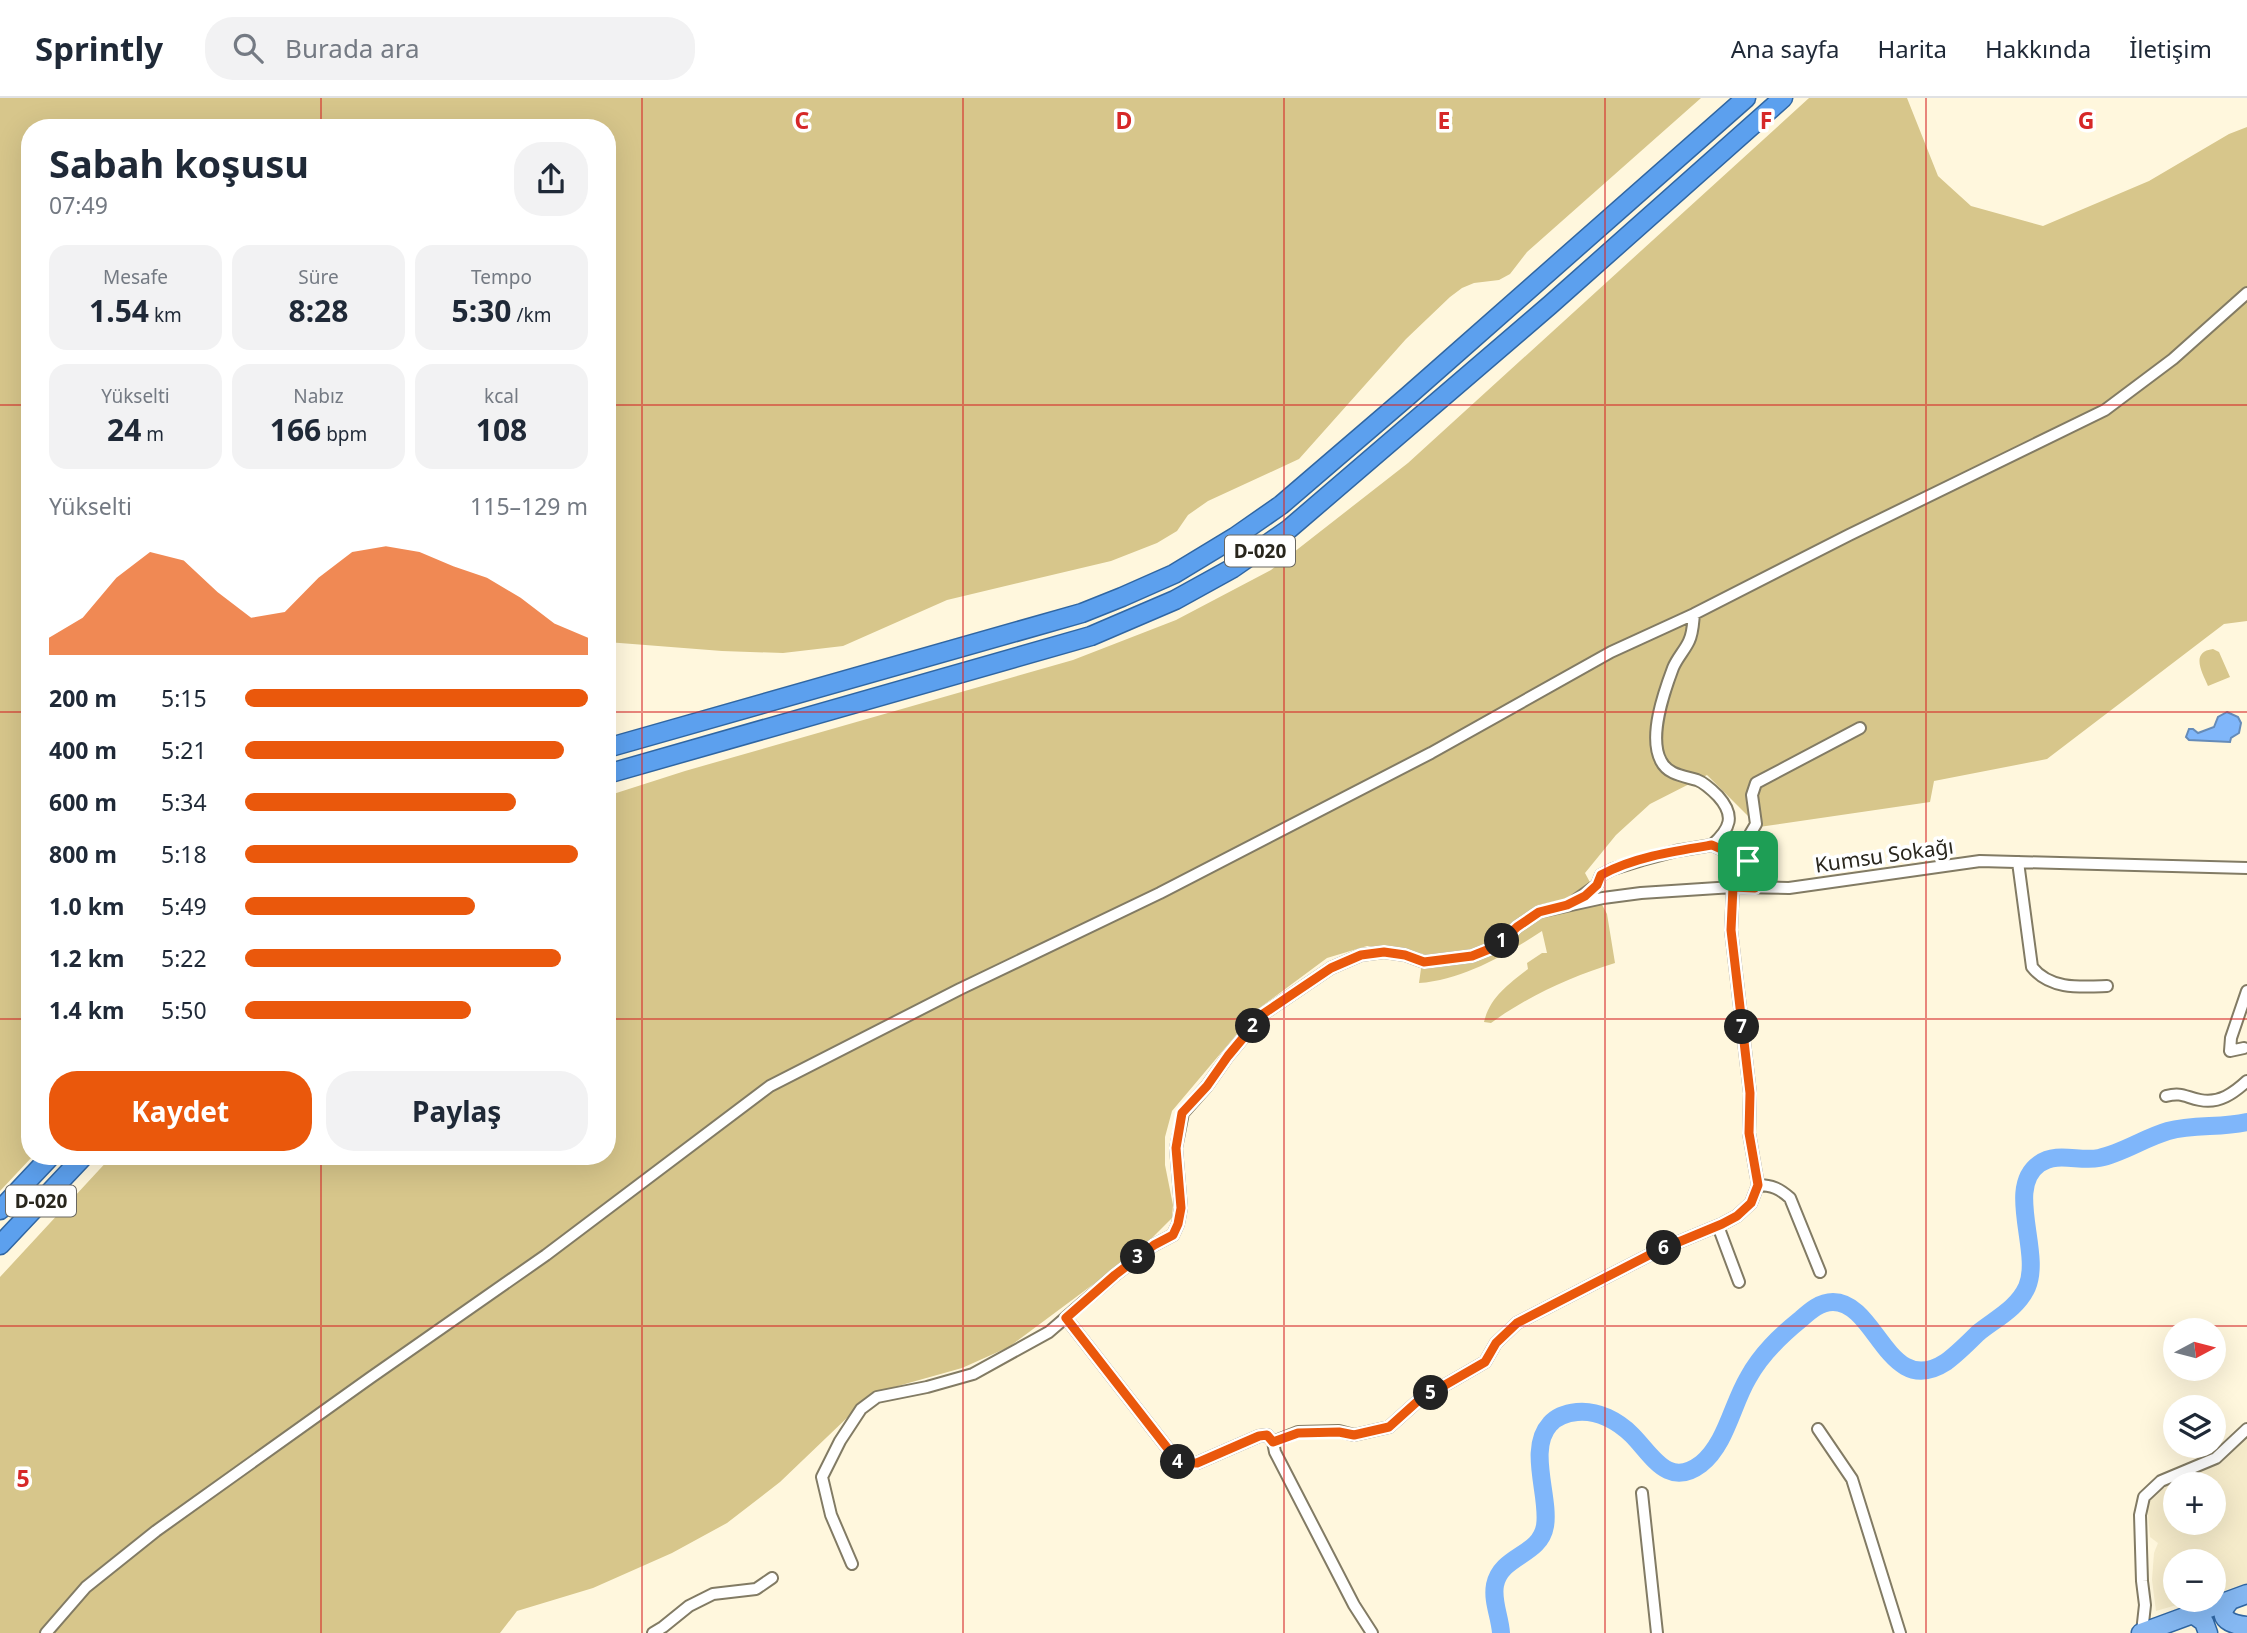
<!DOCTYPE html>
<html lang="tr">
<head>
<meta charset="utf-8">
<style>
  body { margin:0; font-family:"Noto Sans",sans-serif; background:#f2f2f3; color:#1f2937; height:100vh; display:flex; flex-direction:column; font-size:26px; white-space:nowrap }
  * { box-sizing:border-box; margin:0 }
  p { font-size:23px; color:#747a83 }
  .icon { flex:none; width:38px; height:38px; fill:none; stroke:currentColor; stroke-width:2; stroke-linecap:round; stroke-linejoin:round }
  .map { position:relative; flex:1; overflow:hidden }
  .sheet { position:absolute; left:21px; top:21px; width:595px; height:1046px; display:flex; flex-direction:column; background:#fff; border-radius:28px; box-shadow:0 7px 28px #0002 }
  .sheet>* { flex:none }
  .needle { width:46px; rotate:83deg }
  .tools { position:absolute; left:2163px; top:1220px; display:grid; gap:14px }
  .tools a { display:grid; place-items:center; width:63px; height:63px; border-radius:50%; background:#fff; box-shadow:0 7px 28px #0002; font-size:35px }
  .pin { position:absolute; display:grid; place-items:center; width:60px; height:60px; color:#fff; margin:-30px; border-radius:14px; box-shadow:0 4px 10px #0006 }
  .km { position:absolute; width:35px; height:35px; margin:-18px; border-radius:50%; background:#222; color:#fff; font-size:19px; line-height:35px; text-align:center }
  .round { display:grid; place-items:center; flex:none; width:74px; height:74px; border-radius:28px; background:#f2f2f3 }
  .overview { display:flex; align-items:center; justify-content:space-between; height:119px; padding:0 28px }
  h1 { font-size:38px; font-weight:700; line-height:52px }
  .figures { display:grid; grid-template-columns:repeat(3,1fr); gap:10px; height:119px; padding:7px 28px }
  .figures div { display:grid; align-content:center; border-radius:18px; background:#f2f2f3; text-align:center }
  .figures b { font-size:30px; font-weight:700 }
  .figures small { font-size:19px; font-weight:400 }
  .figures p { font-size:19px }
  .chart { height:196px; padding:14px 28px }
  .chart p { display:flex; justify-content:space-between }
  .chart svg { width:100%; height:126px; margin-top:7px; fill:#ea580c; opacity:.7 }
  .cta { display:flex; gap:14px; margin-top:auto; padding:14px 28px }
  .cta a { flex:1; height:80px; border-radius:28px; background:#ea580c; color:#fff; font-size:28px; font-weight:700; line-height:80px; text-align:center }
  .cta a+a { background:#f2f2f3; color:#1f2937 }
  ul { padding:0 28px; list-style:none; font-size:23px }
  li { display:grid; grid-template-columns:112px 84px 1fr; align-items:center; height:52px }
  li i { height:18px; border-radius:9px; background:#ea580c }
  header { display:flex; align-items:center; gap:42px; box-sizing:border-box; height:98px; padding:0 35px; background:#fff; border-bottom:2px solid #e0e1e3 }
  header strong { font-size:33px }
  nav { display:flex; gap:38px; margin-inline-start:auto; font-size:24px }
  .search { width:490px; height:63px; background:#f2f2f3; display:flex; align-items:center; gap:18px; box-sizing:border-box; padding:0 24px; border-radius:28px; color:#747a83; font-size:26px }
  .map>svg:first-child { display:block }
  .built { fill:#f5ebca; fill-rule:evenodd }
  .green { fill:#d7c68b }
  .water { fill:#7fb6fa; stroke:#658bb8; stroke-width:2 }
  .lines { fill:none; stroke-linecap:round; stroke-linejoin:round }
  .river { stroke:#7fb6fa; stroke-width:18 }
  .minor-casing { stroke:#827b64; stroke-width:14 }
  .primary-casing { stroke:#3066a2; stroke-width:21 }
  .trunk-casing { stroke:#3066a2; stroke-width:21 }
  .minor { stroke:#fff; stroke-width:10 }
  .primary { stroke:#85b8f2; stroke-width:18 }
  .trunk { stroke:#5ca0ee; stroke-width:18 }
  .route-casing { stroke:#fff; stroke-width:14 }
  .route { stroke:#ea580c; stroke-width:9 }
  .grid { fill:none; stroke:#d62828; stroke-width:2; stroke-opacity:0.55 }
  .labels { text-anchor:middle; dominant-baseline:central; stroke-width:7; stroke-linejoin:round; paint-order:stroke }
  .shield { fill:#fff; stroke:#696761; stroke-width:2 }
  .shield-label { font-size:19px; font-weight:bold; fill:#29261d }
  .street-label { font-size:21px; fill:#29261d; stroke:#fff }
  .grid-label { font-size:23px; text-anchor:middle; font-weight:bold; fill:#d62828; stroke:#fff; stroke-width:7; stroke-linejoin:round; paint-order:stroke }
</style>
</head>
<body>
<header>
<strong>Sprintly</strong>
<div class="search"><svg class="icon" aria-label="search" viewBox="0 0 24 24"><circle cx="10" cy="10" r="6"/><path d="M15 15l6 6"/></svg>Burada ara</div>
<nav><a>Ana sayfa</a><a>Harita</a><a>Hakkında</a><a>İletişim</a></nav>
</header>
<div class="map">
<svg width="2247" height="1535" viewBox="0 0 2247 1535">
  <rect width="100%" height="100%" fill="#fff7dd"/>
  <path class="built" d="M2247,1340V1485L2214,1496V1463H2175V1502H2194L2156,1513L2152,1482L2154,1455L2158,1445L2150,1439L2147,1405L2155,1394L2170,1385L2222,1360ZM2175,1386H2214V1424H2175Z"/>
  <path class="green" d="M0,0H1701L1527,154L1510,176L1499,182L1474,185L1462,190L1450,199L1406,241L1299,361L1208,403L1188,417L1177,433L1157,445L1111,463L947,502L843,548L783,555L722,553L607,544V30H30V1059H32L0,1093Z
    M1809,0H1907L1938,78L1971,108L2043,128L2149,83L2229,36L2247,29V523L2224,526L2047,661L1934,683L1930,704L1759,729L1707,677L1650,706L1616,737L1585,775L1607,816L1615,865C1572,878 1528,898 1491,925L1484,924C1490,899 1509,886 1528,871L1527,865L1542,855H1547L1542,833C1505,857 1463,882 1419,885L1423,856L1404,851L1367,848L1327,860L1258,911L1172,1013L1165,1039V1067L1173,1107L1172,1120L1142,1150L1009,1249L962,1270L873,1295L780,1384L727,1425L672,1455L593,1490L517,1513L500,1535H0V1179L111,1059H607V698L685,673L1073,562L1176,522L1271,472L1408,365Z
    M2213,551L2219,554L2230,579L2208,588C2202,574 2190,554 2213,551Z"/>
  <path class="water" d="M2227,614L2238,619L2241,625L2239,635L2231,640L2230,644L2189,642L2186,639L2189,631H2193L2198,635L2214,629L2218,619Z"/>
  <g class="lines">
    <path class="river" d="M1501,1535C1500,1519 1492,1503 1495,1487C1501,1457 1540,1458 1545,1428C1550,1399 1527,1351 1550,1326C1557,1318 1567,1315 1577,1314C1598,1312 1618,1323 1632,1337C1652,1357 1668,1391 1701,1366C1726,1346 1732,1307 1748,1280C1761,1256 1780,1238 1801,1221C1810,1213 1820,1204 1833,1204C1877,1204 1888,1302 1946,1264C1957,1256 1968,1245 1978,1235C1995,1221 2017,1211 2027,1189C2042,1154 2005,1090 2039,1066C2057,1053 2079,1064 2099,1060C2123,1055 2144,1040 2168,1033C2194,1026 2221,1030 2247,1024"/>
    <g class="minor-casing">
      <path id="minor" d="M1694,516C1693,525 1693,535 1689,543C1685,552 1677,560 1673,570C1664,594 1648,639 1661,663C1668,677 1684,678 1697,682C1705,685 1712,692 1718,698C1736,718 1730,731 1712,747
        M1748,763L1746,743L1756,726L1752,697L1756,685L1860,630
        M2018,764L2032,869C2050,892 2081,889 2107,888
        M1576,802L1597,787L1601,777L1613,771L1642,762L1676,753L1712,747L1748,763L1755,790
        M2244,950L2230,953L2231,940L2247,893
        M2166,998C2182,994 2185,999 2200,1002C2219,1006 2234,995 2247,983
        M1758,1087C1772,1087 1780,1091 1790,1100L1820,1174
        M1718,1128L1739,1184
        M1066,1220L1179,1365H1197L1259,1338L1267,1337L1273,1344L1275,1354L1354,1507L1372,1535
        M1818,1331L1852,1381L1900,1535
        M1273,1344L1298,1334L1339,1333L1354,1337L1389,1329L1419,1302L1485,1264L1496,1245L1517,1225L1657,1153L1722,1126L1737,1118L1751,1105L1758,1087L1749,1035L1750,995L1731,832L1733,789
        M1642,1395L1657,1535
        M852,1466L831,1417L822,1379L840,1343L861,1311L877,1299L927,1289L973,1276L1049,1234L1115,1177L1154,1147L1173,1137L1178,1126L1181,1110L1176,1050L1183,1015L1207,988L1228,958L1263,916L1331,870L1361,857L1384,854L1405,857L1424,864L1472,858L1497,848L1517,829L1539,814L1603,800L1641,795L1733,789L1789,790L1980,763L2247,770
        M2142,1534L2145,1507L2142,1483L2140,1417L2144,1399L2161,1383L2216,1360L2247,1331
        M46,1535L86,1489L156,1433L370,1280L546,1157L770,988L960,891L1160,795L1431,655L1611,554L1694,516L1849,437L2105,312L2173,261L2247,195
        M653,1535L663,1529L689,1508L713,1496L756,1491L772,1480"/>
    </g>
    <g class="primary-casing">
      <path id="primary" d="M2229,1504C2214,1521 2233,1527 2247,1528
        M2194,1517L2204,1524L2208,1535
        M2141,1535L2247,1496"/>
    </g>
    <g class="trunk-casing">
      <path id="trunk" d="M607,650L1082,515L1122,499L1174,476L1235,439L1281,407L1408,298L1746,0
        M607,676L1091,538L1175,502L1233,470L1289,431L1550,207L1783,0
        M0,1112L50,1059
        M0,1147L83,1059"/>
    </g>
    <use href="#minor" class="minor"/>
    <use href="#primary" class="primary"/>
    <use href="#trunk" class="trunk"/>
  </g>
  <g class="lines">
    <g class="route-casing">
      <path id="route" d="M1712,747L1748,763L1755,790L1733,789L1731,832L1750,995L1749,1035L1758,1087L1751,1105L1737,1118L1722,1126L1657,1153L1517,1225L1496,1245L1485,1264L1419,1302L1389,1329L1354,1337L1339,1334L1298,1335L1273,1344L1267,1337L1259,1338L1197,1365H1179L1066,1220L1115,1177L1154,1147L1173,1137L1178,1126L1181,1110L1176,1050L1182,1015L1207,988L1228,958L1263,916L1331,870L1361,857L1384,854L1405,857L1424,864L1472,858L1497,848L1517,829L1539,814L1567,807L1585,798L1597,787L1601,777C1634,759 1675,753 1712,747Z"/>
    </g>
    <use href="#route" class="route"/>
  </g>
  <path class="grid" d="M321,0V30M642,0V1535M963,0V1535M1284,0V1535M1605,0V1535M1926,0V1535M0,307H30M607,307H2247M0,614H30M607,614H2247M0,921H30M607,921H2247M321,1059V1535M0,1228H2247"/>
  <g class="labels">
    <g class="shield">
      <rect x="1225" y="437.5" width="70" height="31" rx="5"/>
      <rect x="6" y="1087.5" width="70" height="31" rx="5"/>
    </g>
    <g class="shield-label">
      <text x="1260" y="453">D-020</text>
      <text x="41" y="1103">D-020</text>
    </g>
    <g class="street-label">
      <text transform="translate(1884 757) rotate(-8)">Kumsu Sokağı</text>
    </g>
  </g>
  <g class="grid-label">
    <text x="802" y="31">C</text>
    <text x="1124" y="31">D</text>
    <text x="1444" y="31">E</text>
    <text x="1766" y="31">F</text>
    <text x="2086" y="31">G</text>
    <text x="23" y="1389">5</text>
  </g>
</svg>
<div class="tools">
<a><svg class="needle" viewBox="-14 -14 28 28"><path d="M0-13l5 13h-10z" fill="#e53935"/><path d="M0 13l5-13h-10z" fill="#747a83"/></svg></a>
<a><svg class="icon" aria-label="layers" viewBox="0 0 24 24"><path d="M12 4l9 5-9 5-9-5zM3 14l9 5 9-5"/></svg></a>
<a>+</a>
<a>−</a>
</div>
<div class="pin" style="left:1748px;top:763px;background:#1e9e55"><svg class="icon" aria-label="arrive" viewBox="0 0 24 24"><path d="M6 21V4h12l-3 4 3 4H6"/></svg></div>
<b class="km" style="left:1502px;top:843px">1</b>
<b class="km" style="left:1253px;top:928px">2</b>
<b class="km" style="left:1138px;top:1159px">3</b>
<b class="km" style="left:1178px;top:1364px">4</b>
<b class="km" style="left:1431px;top:1295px">5</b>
<b class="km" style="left:1664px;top:1150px">6</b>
<b class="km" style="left:1742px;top:929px">7</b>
<section class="sheet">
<div class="overview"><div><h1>Sabah koşusu</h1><p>07:49</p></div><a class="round"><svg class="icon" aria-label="share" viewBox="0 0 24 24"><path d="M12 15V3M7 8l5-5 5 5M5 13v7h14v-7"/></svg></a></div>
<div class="figures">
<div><p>Mesafe</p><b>1.54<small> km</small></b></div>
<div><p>Süre</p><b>8:28</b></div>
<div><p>Tempo</p><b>5:30<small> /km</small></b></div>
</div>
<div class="figures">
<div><p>Yükselti</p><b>24<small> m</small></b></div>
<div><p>Nabız</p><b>166<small> bpm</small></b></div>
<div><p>kcal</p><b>108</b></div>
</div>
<div class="chart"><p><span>Yükselti</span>115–129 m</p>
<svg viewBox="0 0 160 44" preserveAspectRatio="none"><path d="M0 44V38L10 31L20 17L30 8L40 11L50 22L60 31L70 29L80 17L90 8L100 6L110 8L120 13L130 17L140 24L150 33L160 38V44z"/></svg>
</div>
<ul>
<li><b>200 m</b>5:15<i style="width:100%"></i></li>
<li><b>400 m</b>5:21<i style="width:93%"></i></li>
<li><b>600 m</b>5:34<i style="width:79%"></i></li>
<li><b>800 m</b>5:18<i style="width:97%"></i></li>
<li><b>1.0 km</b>5:49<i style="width:67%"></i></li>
<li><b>1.2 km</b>5:22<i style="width:92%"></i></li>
<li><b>1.4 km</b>5:50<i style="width:66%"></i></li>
</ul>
<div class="cta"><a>Kaydet</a><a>Paylaş</a></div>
</section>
</div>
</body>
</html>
